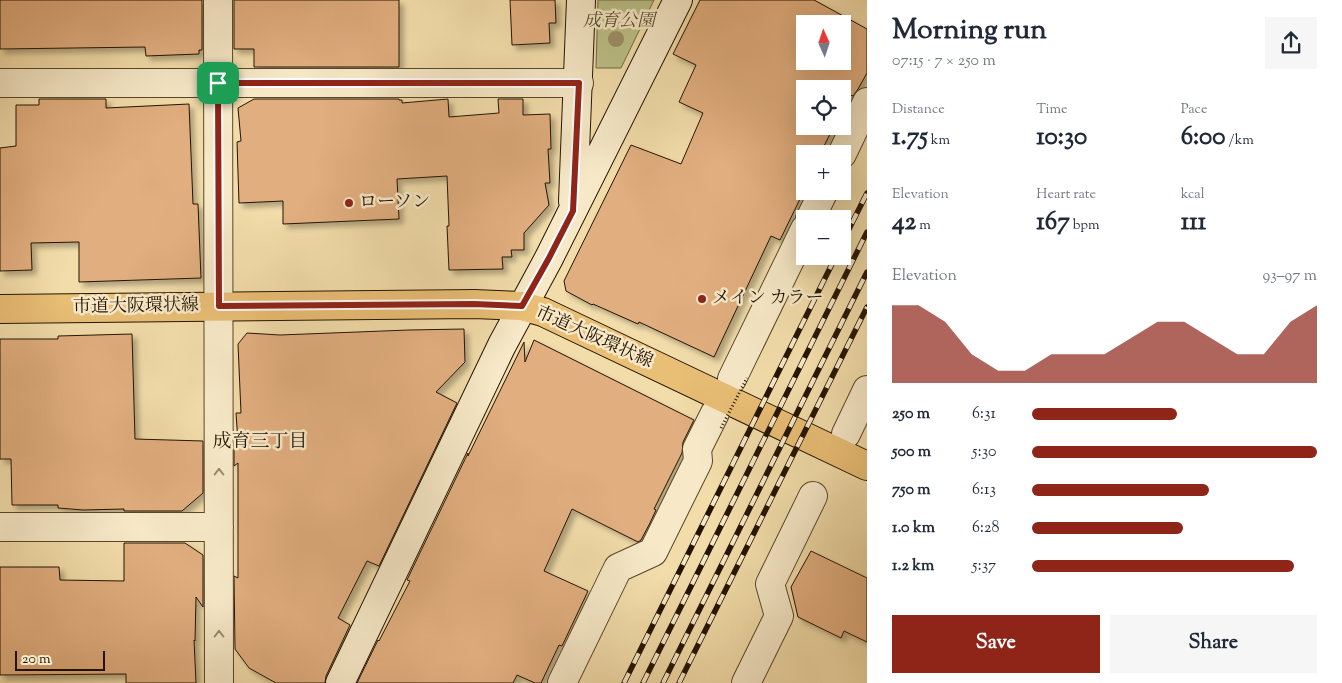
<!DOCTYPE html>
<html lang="en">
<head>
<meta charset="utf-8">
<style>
  body { margin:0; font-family:"Sorts Mill Goudy","Noto Serif JP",serif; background:#f6f6f7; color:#1f2937; height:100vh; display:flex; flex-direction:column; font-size:19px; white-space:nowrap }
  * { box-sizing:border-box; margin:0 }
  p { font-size:16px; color:#747a83 }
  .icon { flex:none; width:28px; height:28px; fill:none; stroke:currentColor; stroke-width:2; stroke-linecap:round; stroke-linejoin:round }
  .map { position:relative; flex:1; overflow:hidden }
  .details { display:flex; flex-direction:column; background:#fff; width:475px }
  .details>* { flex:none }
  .needle { width:32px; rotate:357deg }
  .controls { position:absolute; left:796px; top:15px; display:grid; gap:10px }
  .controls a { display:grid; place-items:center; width:55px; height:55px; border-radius:0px; background:#fff; box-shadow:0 5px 20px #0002; font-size:25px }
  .scale { position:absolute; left:15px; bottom:12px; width:90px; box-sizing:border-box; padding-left:5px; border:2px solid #241300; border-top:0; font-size:14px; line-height:18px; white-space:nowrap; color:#241300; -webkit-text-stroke:4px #f7e9c8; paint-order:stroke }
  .pin { position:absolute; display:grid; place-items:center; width:42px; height:42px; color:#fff; margin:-21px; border-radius:10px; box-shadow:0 2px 8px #0006 }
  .round { display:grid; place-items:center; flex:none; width:52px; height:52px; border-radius:0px; background:#f6f6f7 }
  .summary { display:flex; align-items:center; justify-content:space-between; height:85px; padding:0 25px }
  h1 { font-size:28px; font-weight:800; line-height:38px }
  .stats { display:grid; grid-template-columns:repeat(3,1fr); gap:8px; height:85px; padding:5px 25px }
  .stats div { display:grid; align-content:center }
  .stats b { font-size:25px; font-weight:800 }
  .stats small { font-size:14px; font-weight:400 }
  .stats p { font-size:14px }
  .chart { height:140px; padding:10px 25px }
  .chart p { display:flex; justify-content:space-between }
  .chart svg { width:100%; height:90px; margin-top:5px; fill:#8f2418; opacity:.7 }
  .action { display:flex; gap:10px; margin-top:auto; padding:10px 25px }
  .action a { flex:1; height:58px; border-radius:0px; background:#8f2418; color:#fff; font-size:20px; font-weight:800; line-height:58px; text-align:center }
  .action a+a { background:#f6f6f7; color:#1f2937 }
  ul { padding:0 25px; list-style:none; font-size:16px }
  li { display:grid; grid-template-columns:80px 60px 1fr; align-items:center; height:38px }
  li i { height:12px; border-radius:6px; background:#8f2418 }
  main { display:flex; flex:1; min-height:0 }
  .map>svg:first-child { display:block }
  .green { fill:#bcc087; stroke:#706a44 }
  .building { fill:#e1ae7f; stroke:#241300; fill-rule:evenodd; filter:url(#shadow) }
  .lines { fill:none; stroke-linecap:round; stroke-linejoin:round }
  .street-casing { stroke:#58462a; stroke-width:30 }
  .secondary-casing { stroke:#241300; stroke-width:30 }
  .primary-casing { stroke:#241300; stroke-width:30 }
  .street { stroke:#f7e9c8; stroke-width:28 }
  .secondary { stroke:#f7e9c8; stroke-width:28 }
  .primary { stroke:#e9be75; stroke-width:28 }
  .rail-casing { stroke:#241300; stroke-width:5.5 }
  .rail { stroke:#f7e9c8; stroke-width:4; stroke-dasharray:11; stroke-linecap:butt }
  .path-bridge { stroke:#241300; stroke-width:3; stroke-dasharray:1 2.5; stroke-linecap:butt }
  .tree { fill:#9e8f66 }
  .oneway { stroke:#98896e }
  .route-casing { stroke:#fff; stroke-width:10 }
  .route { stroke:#8f2418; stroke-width:6 }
  .poi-dot { fill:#8f2418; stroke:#f7e9c8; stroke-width:2 }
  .labels { text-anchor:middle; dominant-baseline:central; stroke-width:5; stroke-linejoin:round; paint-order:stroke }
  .park-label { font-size:18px; font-style:italic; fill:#59502f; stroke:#f7e9c8 }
  .poi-label { font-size:18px; fill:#241300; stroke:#f7e9c8; text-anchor:start }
  .street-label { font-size:18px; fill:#241300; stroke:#f7e9c8 }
  .neighbourhood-label { font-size:19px; fill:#241300; stroke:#f7e9c8 }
</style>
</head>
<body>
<main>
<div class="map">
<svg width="867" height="683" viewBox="0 0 867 683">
  <defs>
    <filter id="shadow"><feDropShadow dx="4.5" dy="4.5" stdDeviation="2.5" flood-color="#0004"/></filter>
  </defs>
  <rect width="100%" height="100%" fill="#f2ddaa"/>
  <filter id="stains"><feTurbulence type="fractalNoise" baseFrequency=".004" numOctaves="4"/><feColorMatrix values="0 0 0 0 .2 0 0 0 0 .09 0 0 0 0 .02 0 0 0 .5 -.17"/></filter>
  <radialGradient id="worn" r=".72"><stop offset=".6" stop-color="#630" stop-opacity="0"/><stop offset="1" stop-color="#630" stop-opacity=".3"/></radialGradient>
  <path class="green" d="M598,0H654L621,68H596Z"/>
  <path class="building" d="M0,0H202V50H199V54L146,56L145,47L0,49Z
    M234,0H399V67H254V49H234Z
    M510,0H555L556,23H549L550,43L512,45Z
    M700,0H814L867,29V73L858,89L853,96L850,95L842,110V89H805V126H834L820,154H805V184L798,198L800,199L780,240L771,236L714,357L639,322L638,324L593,304L592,305L566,291L564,281L631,145L681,164L703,113L679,102L696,65L673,54ZM805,24H842V61H805Z
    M39,99H106V108L189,104L193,204H198L201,278L79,282V242L31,243L32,270L0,271V148L16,146V105H39Z
    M254,99H399V100H402V103L448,99L449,117L499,113L498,99H523V115L550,114L551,149H548L550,183H545L549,205L524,233V250H511L512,257H502L503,269L449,270L447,226H449L447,176L397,179L399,219L283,224V201L239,203L237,142L241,141L238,108Z
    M464,329L465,362L436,392L457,403L379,566L367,561L338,618L350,625L326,676L325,683H276L249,668L235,649L234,576L238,578V463L234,466V442H238L236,413H241L238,344L247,333L280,335L409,330Z
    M132,334L135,439L203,441V493L182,511H124V509L83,510L58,508V505H12L11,459H0V339H58V336Z
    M534,340L694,420L683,442L682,453L654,509L656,510L650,523L641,540L638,542L572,509L544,571L588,591L562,646L559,645L541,683H535L517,675L513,683H357L378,640L379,641L410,581L407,580L468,453V456L524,342L525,362Z
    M124,543H185L203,555V607L196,597L195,641L194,640L196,683H126V674L0,675V567H59L60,580L124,581Z
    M811,551L867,578V642L844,631L841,638L798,617L791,587Z"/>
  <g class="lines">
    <g class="street-casing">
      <path id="street" d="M218,0L219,683
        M0,83H579
        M842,154L867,102
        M810,219L824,191
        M732,379L805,229
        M846,434L867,390
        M0,527H219
        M562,683L618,568L653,552L698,461L697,449L715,413
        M746,683L779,616L770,584L813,496"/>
    </g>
    <g class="secondary-casing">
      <path id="secondary" d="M573,201L581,0
        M340,683L502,345L549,258L678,0"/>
    </g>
    <g class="primary-casing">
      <path id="primary" d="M0,309L474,304L522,306L543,312L867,466"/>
    </g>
    <use href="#street" class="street"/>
    <use href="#secondary" class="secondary"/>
    <use href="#primary" class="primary"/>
    <g class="rail-casing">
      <path id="rail" d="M842,243L867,193
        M624,683L836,256
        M643,683L867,232
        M663,683L867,272
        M679,683L867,307"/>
    </g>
    <use href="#rail" class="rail"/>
    <path class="path-bridge" d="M721,428L747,378"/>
  </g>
  <circle class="tree" cx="616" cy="39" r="8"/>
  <defs><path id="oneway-chevron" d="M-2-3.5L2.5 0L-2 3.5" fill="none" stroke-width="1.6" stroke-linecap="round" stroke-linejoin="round" transform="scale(1.25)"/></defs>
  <g class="oneway">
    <use href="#oneway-chevron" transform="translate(219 472) rotate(-90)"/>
    <use href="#oneway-chevron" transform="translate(219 634) rotate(-90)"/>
  </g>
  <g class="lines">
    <g class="route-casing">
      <path id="route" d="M218,83H579L573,211L549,258L522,306L474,304L219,306Z"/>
    </g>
    <use href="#route" class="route"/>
  </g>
  <g class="poi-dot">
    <circle cx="349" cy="203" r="5"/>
    <circle cx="702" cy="299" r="5"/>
  </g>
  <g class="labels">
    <g class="park-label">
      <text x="619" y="22">成育公園</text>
    </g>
    <g class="poi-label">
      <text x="359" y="203">ローソン</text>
      <text x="712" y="299">メイン カラー</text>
    </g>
    <g class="street-label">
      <text transform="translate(136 307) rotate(-1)">市道大阪環状線</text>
      <text transform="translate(594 338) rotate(24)">市道大阪環状線</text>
    </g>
    <g class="neighbourhood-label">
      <text x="260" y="442">成育三丁目</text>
    </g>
  </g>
  <rect width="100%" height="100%" filter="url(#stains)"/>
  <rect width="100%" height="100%" fill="url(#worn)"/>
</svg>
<div class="controls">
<a><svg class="needle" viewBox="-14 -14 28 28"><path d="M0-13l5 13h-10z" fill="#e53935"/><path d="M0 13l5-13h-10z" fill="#747a83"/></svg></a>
<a><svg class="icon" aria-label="locate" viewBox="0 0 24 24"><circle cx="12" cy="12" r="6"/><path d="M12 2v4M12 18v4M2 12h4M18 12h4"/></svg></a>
<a>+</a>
<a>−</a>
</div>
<div class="scale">20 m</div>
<div class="pin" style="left:218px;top:83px;background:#1e9e55"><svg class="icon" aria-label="arrive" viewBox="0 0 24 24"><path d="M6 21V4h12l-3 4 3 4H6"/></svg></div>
</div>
<section class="details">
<div class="summary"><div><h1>Morning run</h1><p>07:15 · 7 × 250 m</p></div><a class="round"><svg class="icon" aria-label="share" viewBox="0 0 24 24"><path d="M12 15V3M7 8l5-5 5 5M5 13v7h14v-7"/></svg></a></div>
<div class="stats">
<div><p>Distance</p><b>1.75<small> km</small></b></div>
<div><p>Time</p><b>10:30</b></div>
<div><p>Pace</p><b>6:00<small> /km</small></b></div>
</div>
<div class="stats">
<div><p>Elevation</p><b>42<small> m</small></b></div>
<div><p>Heart rate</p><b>167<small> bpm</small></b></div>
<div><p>kcal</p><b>111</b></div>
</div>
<div class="chart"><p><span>Elevation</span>93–97 m</p>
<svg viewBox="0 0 160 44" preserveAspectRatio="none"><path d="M0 44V6L10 6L20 14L30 30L40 38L50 38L60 30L70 30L80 30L90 22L100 14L110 14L120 22L130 30L140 30L150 14L160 6V44z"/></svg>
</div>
<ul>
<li><b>250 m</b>6:31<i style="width:51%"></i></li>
<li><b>500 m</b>5:30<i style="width:100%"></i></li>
<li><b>750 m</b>6:13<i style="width:62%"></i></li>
<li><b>1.0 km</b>6:28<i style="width:53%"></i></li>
<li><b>1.2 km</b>5:37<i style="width:92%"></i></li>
</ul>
<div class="action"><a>Save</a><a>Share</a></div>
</section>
</main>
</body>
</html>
